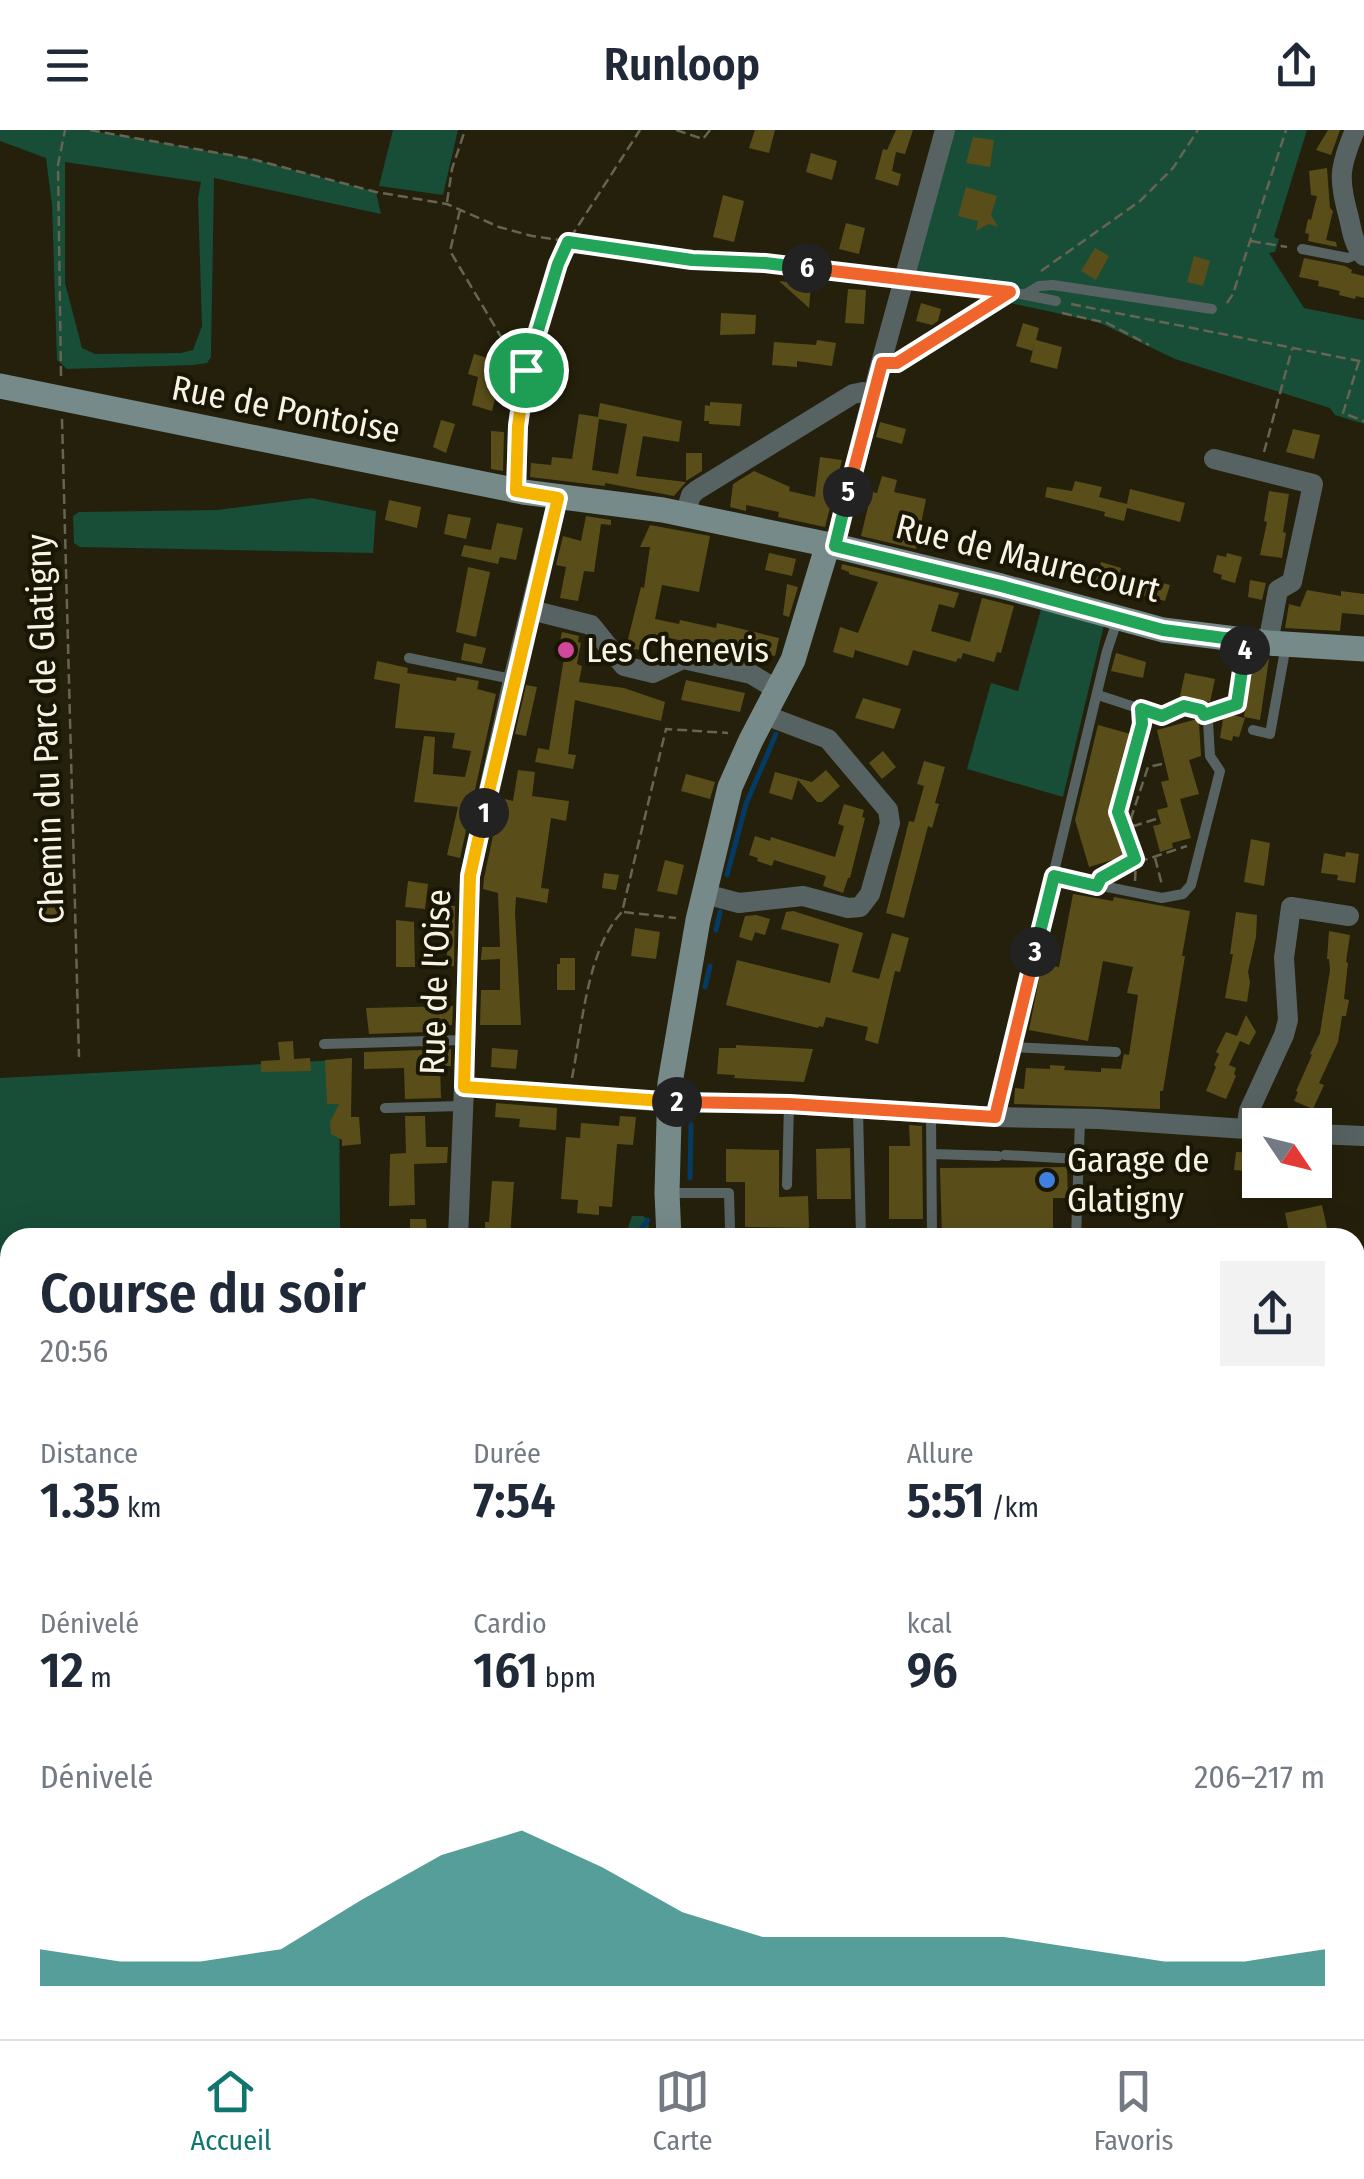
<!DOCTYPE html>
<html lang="fr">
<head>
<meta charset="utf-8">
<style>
  body { margin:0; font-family:"Fira Sans Condensed",sans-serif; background:#f2f2f3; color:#1f2937; height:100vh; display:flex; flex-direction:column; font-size:38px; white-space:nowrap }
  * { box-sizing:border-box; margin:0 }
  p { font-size:32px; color:#747a83 }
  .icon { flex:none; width:55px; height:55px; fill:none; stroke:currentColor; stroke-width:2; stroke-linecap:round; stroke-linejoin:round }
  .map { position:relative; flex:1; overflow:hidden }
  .drawer { position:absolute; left:0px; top:1098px; width:1365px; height:812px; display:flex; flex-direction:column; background:#fff; border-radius:30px 30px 0 0; box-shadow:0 10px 40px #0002 }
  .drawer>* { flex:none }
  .needle { width:65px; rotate:125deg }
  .tools { position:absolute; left:1242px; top:978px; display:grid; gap:20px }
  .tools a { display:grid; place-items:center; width:90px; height:90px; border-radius:0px; background:#fff; box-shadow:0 10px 40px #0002; font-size:50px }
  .pin { position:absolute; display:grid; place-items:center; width:85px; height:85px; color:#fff; margin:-42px; border:5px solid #fff; border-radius:50%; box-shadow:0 2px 10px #0007 }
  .km { position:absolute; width:50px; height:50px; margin:-25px; border-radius:50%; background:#222; color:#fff; font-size:28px; line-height:50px; text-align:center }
  .round { display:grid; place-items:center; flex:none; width:105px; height:105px; border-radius:0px; background:#f2f2f3 }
  .headline { display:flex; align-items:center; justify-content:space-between; height:170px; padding:0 40px }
  h1 { font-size:55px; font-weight:600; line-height:75px }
  .stats { display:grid; grid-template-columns:repeat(3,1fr); gap:15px; height:170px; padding:10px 40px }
  .stats div { display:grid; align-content:center }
  .stats b { font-size:50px; font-weight:600 }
  .stats small { font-size:28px; font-weight:400 }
  .stats p { font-size:28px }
  .chart { height:280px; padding:20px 40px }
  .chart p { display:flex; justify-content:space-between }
  .chart svg { width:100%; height:180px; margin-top:10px; fill:#0f766e; opacity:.7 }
  header { display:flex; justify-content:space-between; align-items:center; height:130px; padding:0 40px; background:#fff; font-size:45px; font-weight:600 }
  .dock { display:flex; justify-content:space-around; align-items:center; height:140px; border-top:2px solid #e0e1e3; background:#fff; font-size:28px; color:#747a83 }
  .dock a { display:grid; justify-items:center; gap:5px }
  .dock .current { color:#0f766e }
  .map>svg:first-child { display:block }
  .green { fill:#184d38; fill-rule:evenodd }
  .water { fill:#043b65 }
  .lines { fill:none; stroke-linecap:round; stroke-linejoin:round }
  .stream { stroke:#043b65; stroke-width:5 }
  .building { fill:#594e1a; fill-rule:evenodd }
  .path { stroke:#676451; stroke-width:2.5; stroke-dasharray:10 5; stroke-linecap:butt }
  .lane { stroke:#576362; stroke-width:10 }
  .street { stroke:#576362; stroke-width:20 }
  .secondary { stroke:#768a89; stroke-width:25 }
  .split-1-casing { stroke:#fff; stroke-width:20 }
  .split-2-casing { stroke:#fff; stroke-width:20 }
  .split-3-casing { stroke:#fff; stroke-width:20 }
  .split-4-casing { stroke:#fff; stroke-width:20 }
  .split-5-casing { stroke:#fff; stroke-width:20 }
  .split-6-casing { stroke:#fff; stroke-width:20 }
  .split-7-casing { stroke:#fff; stroke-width:20 }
  .split-1 { stroke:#f5b400; stroke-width:12 }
  .split-2 { stroke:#f5b400; stroke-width:12 }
  .split-3 { stroke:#f0652b; stroke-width:12 }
  .split-4 { stroke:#22a559; stroke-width:12 }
  .split-5 { stroke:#22a559; stroke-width:12 }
  .split-6 { stroke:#f0652b; stroke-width:12 }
  .split-7 { stroke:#22a559; stroke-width:12 }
  .hotel-dot { fill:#d1479c; stroke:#1a1604; stroke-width:4 }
  .shop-dot { fill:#3f7fe0; stroke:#1a1604; stroke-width:4 }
  .labels { text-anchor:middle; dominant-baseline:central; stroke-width:8; stroke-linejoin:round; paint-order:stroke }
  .street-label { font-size:35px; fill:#f7f4e7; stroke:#1a1604 }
  .poi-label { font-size:35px; fill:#f7f4e7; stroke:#1a1604; text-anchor:start }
</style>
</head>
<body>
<header><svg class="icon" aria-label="menu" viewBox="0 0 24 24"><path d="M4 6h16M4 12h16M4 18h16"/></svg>Runloop<svg class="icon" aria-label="share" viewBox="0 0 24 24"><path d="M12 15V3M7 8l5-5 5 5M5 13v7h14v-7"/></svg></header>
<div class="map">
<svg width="1364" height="1909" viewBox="0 0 1364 1909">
  <rect width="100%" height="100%" fill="#24200b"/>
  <path class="green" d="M0,0H88L253,29L376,62L381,84L214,48L211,227L207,233L193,235L67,239L57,230L52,75L46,28L0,11ZM65,32L201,52L198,68L202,196L193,220L181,223L95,224L82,218L65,153Z
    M393,0H458L443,65L379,56Z
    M946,0H1307L1274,107L1279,109L1275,122L1269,123L1304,178L1364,190V294L1335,285L1330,278L1175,229L1098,192L904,150Z
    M311,368L376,381L373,423L80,417L74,413L73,386L79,382L217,380Z
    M1042,476L1104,495L1063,667L967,639L991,553L1018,561Z
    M339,930L340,1107L10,1108V1733L0,1735V948Z
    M632,1086H643L648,1090L650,1107H625Z
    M1364,1759V1809L1355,1810V1760Z
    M1364,1843V1909H807L806,1900H1355V1844Z
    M385,1900H770L771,1909H336Z"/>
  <path class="water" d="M1364,1579V1759L1355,1760V1580Z
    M10,1733V1900H251L185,1909H0V1735Z"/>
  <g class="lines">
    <path class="stream" d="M727,745L746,674L776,604
      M716,800L720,782
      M705,857L710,836
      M690,1048L691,994
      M634,1108L648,1090
      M1355,1404L1364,1402"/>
  </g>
  <path class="building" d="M755,0H775L769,23L749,18Z
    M896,0H913L905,24L896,22L892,41L901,44L898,56L875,49L883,19L887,20Z
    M1328,0H1340L1331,25L1316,20Z
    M973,7L994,10L990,37L966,33Z
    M811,23L837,31L832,50L806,42Z
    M1327,38L1330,78L1333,81L1326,110L1336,112L1337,117L1308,111L1309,104L1305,103L1308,89L1311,90L1317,66L1311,65L1309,41Z
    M966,57L997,66L991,85L998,97L989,94L976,101L978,91L958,86Z
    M723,65L744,71L734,112L713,107Z
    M846,93L865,98L859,124L839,119Z
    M1095,118L1109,126L1096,150L1081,141Z
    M1194,126L1210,131L1203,156L1187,152Z
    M1304,128L1345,136L1352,140L1351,143L1364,146V168L1356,166L1355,169L1339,165L1340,161L1318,156L1319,151L1299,147Z
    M779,151L811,155L809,178Z
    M848,159L866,160L864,194L845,193Z
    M921,173L941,179L938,191L932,195L916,191Z
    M721,183L756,185L755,204L720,205Z
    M1023,193L1039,198L1036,210L1062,217L1057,239L1030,232L1035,212L1033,221L1016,216Z
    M817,210L836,213L832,236L797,231V237L772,235L774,212L816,215Z
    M474,224L491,229L488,238L494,240L492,250L499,252L492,281L472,275L478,247L468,244Z
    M710,272L742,274L740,296L709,294V291H704L705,275L710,276Z
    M600,273L682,291L679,312L643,306L636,346L686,352L674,366L605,353V356L530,347L531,333L551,335L552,327L572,329L579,284L598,287ZM599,289L627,294L618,344L592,340Z
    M441,290L455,294L446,323L433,317Z
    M880,292L906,299L902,314L876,307Z
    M1293,299L1320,305L1314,329L1286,322Z
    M491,301L504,302L503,341L491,339Z
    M686,323H702V341L686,351Z
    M820,327L842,330L825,397L778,387L779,382L746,375V381L730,377L733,354L754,341L790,357L789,361L815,367Z
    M882,346L897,350L894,362L926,369L916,419L861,406L868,377L859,375L863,360L877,363Z
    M1075,351L1102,357L1099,367L1127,374L1130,359L1185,373L1180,392L1127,378L1124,391L1104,386L1105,382L1045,367L1047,357L1072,361Z
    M1269,361L1289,364L1283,402L1286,403L1282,428L1260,425L1267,392L1264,391Z
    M389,370L421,377L417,398L385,390Z
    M448,384L471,388L466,409L444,404Z
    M586,386L611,390V395L601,394L594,442L584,441L578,471L560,468L566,437L556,435L563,406L581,411Z
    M497,393L523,398L516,430L500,427L498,434L461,426L464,415L491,420Z
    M650,395L710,406L699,462L662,455L655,489L679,494L680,490L716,498L717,493L779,508L775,526L706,511L705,516L652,504L648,522L626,517L641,457L644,458L650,417H640Z
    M769,423L796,429L792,446L765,440Z
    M1227,423L1242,427L1235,453L1221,449L1222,445L1213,442L1217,425L1226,427Z
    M1101,432L1121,438L1120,441L1170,455L1165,471L1095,454Z
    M842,434L959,463L954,478L939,474L931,501L970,512L982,468L1014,476L1001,523L997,522L994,532L963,523L961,529L958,528L956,532L913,520L908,536L855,520L853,528L833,522L840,497L858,503L878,452L849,444V442L841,439Z
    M468,437L490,442L476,507L456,502Z
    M1250,450L1266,453L1262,470L1248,467Z
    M787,454L798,457L789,487L783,485Z
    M1307,460L1341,466V461L1364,464V485L1342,483L1340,501L1285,498L1289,474L1300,477Z
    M562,502L579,506L578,512L581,513L577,534L582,536L579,552L624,558L665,572L661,591L575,570L568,624L576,625L573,639L535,632L538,618L549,620L565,522L558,521Z
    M464,513L486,518L482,534L461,530Z
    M1116,523L1146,532L1143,548L1111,541Z
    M1253,527L1269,529L1260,590L1244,587Z
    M377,531L408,538L407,543L456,551L457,547L479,551L477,559L496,564L460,728L447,725L458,677L414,672L424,606L435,607L433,644L465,647L471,621L452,618L455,603L395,598L400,554L374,549Z
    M1185,543L1215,549L1210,572L1180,566Z
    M686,550L745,563L740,582L681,570Z
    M526,555L537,557L526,606L515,604Z
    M863,568L901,579L894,599L855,588Z
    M1224,583L1245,588L1239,607L1233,606L1232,611L1220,608Z
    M1197,589L1199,594L1201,626L1189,630L1199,664L1180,669L1191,708L1172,713L1173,718L1160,722L1153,696L1161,694L1157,680L1168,677L1161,652L1169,650L1157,600Z
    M1098,595L1134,605L1113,684L1126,726L1089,737L1075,690Z
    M883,621L896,637L882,649L869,633Z
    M924,631L945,637L935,673L939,674L932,698L928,696L904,788L886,783L909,691L914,692L924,656L917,654Z
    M518,640L535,642L532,666L569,671L566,691L551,688L541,758L549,759L547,773L516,767L515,783L521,895H480L481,860H500V829L481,830L482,817H500L498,763L483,759L484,748L501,668L513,671Z
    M826,640L840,656L822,672H817L798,650L792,670L769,663L775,642L812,652Z
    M686,644L715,652L710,669L681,661Z
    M844,674L864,680L862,687L865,688L850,748H848L843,763L823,756L826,746L774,730L772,736L757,731L758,728L749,725L755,706L770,711L771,707L835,727L844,696L838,694Z
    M1251,709L1270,713L1264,756L1244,752Z
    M1346,722L1359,724L1355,753L1337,750L1338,745L1321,743L1324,723L1345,727Z
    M665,730L684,735L677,765L657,761Z
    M604,743L619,745L616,760L602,758Z
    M408,751L428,754L425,779L405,777Z
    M1073,764L1113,771L1114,767L1190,781L1182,826H1185L1163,961H1160V979L1014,974L1015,958L1024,959L1026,938L1050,939V935L1065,936L1064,940L1101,942V938L1121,939L1124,924L1129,925L1138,865L1127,863L1133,837L1103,831L1088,911L1029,900L1042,834L1059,837Z
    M447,776H455L454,836H447Z
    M44,777H62V794H44Z
    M793,781L863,803L852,842L879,849L892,803L909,808L900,842L895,841L878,914L865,910L868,897L826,887L823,897L819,896L818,898L726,875L737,830L830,853L839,814L781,799L786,782Z
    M1236,782L1257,785L1256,807L1248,842L1250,852L1247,872L1225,868L1233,824H1230Z
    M756,785L770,789L765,805L755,802L752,811L739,807L745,786Z
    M396,790L414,792L415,837H396Z
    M635,798L660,802L656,829L631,826Z
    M1329,801L1350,805L1346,832L1348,833L1344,869L1349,870L1346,886H1342L1338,912L1319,953L1324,955L1313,979L1294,971L1298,962L1296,961L1312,925L1310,924L1320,903L1330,840L1329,829H1327Z
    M560,828H575V860H557V834H560Z
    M453,876L452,895L429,896V902L369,904L366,878Z
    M1246,885L1256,902L1249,915L1240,911L1229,935L1236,938L1234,944L1236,946L1226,969L1206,961L1216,937L1214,935L1219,924L1216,922L1226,902L1237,906Z
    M293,911L294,929L310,928L311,941L261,942V931L280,930L278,912Z
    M736,915L813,919L804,952L734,948L735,945L717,944L719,918H736Z
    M492,918L518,920L516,939L491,937Z
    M451,919V936H440L441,968L405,969L404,938L364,939V922Z
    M352,928L351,987H359L361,1014L342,1016V1010L331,1004L330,992L339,974H327L325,930Z
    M496,973L557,978L556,1000L519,997L520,989L495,987Z
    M405,986H425L426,1017H448L447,1033L414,1034L415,1075L389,1076L390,1024L406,1023Z
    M620,986L636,987L633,1015L617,1014L612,1077L599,1076V1085L577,1083L578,1070L561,1069L566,1007L580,1008L581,993L619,996Z
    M909,995L922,996L923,1089H889V1016H910Z
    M850,1018L851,1069H817L816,1019Z
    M726,1019L779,1020V1067L808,1066L809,1098L745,1097V1052H726Z
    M1236,1022L1260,1023V1042L1234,1040Z
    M1067,1037L1068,1068H1053V1108H942L940,1038Z
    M492,1051L514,1052L510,1108H485V1092H489Z
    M1322,1075L1329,1108H1290L1285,1083Z
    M410,1089H426L427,1103H410Z"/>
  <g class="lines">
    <path class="path" d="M90,0L252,29L376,62L447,74L499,97L532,106L692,130L765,133L885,148
      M676,0L703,9L710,0
      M447,72L452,39L465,0
      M460,80L450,121L513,227
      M1251,111L1287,117
      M1041,141L1140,71L1173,38L1198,0
      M923,151L979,157
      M1227,173L1233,164L1286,0
      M1071,174L1364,232
      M1062,183L1107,193L1149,215
      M531,221L557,133L567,113L640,0
      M1359,231L1343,283L1364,291
      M61,246L58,35L65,0
      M62,289L79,927
      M1264,322L1292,219
      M1220,580L1237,574L1244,531
      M1156,689L1134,696L1131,688L1148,637L1162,634
      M1155,728L1162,755
      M1138,732L1187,716
      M1112,742L1135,729
      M1135,751L1136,732L1118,682L1142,595
      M624,782L676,788
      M572,948C582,897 587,819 622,782L666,599L728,603
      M0,1228L10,1227
      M1355,1552L1364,1551
      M0,1719L10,1716
      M1355,1796L1364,1795
      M341,1909L355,1905L390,1909
      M480,1909L515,1900
      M753,1909L754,1900"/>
    <path class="lane" d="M1302,119L1348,128L1360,123
      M1021,164L1056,171
      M1024,165L1039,156L1053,155L1212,179
      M409,528L512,549
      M1253,600L1270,604L1286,515
      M1053,746L1162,768L1183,764L1191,755L1220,641L1210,626L1208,591L1201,580L1184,576L1162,586L1098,565
      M324,914L464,910
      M1012,917L1116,922
      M385,978L462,976
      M858,980L861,1108
      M931,984L932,1108
      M995,987L1107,521L1118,488
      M932,1024L998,1026
      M1005,1025L1078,1029
      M787,1055L789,974
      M668,1063H729L730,1098
      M1076,1108L1080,990"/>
    <path class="street" d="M1355,0C1339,38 1338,49 1349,88C1352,102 1354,116 1364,126
      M882,233H897L1010,162
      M1214,329L1313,354L1292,452L1278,460L1268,513
      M516,361L518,296L525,240
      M685,385L691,365L697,360L853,264L863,262L873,265
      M835,416L878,244L945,0
      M531,480L591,495L624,536L653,543L683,529L751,544L779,561
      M705,764L739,773L803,766L848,778L860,777L870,764L890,693L888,680L828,609L765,585
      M464,957L669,972L789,974L995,987L1099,989L1260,1000
      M1246,999L1249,981L1284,905L1288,890L1284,828L1291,777L1349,786
      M1315,1004L1364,1006
      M458,1108L464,957L470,746L513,550L558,368"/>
    <path class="secondary" d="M0,256L523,362L663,380L835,416L1001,456L1163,500L1268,513L1364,519
      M669,1108L667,1063L670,953L698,790L730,657L751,610L793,530L828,414
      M1355,1235H1364
      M88,1900L89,1909"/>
  </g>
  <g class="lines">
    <g class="split-1-casing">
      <path id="split-1" d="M484,683L558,368L516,361L518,296L526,240"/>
    </g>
    <g class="split-2-casing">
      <path id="split-2" d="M484,683L470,746L464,957L677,972"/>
    </g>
    <g class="split-3-casing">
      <path id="split-3" d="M677,972L789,974L995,987L1035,822"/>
    </g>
    <g class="split-4-casing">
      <path id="split-4" d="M1035,822L1054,746L1097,756L1101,748L1135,729L1118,682L1142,594L1141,579L1162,586L1184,576L1201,580L1204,585L1237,574L1245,520"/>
    </g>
    <g class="split-5-casing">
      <path id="split-5" d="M848,362L835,416L1001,456L1163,500L1247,511L1245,520"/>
    </g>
    <g class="split-6-casing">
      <path id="split-6" d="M807,138L1010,162L897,233H882L848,362"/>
    </g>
    <g class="split-7-casing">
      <path id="split-7" d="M526,240L558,134L568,112L692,130L765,133L807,138"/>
    </g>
    <use href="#split-1" class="split-1"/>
    <use href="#split-2" class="split-2"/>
    <use href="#split-3" class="split-3"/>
    <use href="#split-4" class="split-4"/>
    <use href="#split-5" class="split-5"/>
    <use href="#split-6" class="split-6"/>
    <use href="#split-7" class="split-7"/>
  </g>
  <circle class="hotel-dot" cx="566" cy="520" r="10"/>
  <circle class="shop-dot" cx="1047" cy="1050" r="10"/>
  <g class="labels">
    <g class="street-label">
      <text transform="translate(286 279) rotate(11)">Rue de Pontoise</text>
      <text transform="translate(1028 428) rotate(14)">Rue de Maurecourt</text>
      <text transform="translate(45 599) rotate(-92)">Chemin du Parc de Glatigny</text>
      <text transform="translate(435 852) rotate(-88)">Rue de l'Oise</text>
    </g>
    <g class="poi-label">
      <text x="586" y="520">Les Chenevis</text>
      <text x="1067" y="1030">Garage de<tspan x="1067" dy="40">Glatigny</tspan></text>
    </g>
  </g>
</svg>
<div class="tools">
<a><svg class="needle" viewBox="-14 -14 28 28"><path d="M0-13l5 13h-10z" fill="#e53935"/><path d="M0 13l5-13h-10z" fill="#747a83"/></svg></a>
</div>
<div class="pin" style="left:526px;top:240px;background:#1e9e55"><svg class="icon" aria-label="arrive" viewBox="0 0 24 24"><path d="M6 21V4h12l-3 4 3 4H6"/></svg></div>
<b class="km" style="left:484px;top:683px">1</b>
<b class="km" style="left:677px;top:972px">2</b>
<b class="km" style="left:1035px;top:822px">3</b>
<b class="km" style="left:1245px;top:520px">4</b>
<b class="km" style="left:848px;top:362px">5</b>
<b class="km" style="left:807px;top:138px">6</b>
<section class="drawer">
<div class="headline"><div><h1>Course du soir</h1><p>20:56</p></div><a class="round"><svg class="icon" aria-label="share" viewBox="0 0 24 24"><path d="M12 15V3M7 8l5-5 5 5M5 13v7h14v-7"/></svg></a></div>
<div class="stats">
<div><p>Distance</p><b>1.35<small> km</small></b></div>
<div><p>Durée</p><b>7:54</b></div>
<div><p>Allure</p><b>5:51<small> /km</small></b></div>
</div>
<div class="stats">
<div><p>Dénivelé</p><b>12<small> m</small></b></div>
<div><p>Cardio</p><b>161<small> bpm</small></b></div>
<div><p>kcal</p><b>96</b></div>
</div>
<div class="chart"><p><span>Dénivelé</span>206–217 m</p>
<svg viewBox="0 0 160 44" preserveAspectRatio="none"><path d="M0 44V35L10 38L20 38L30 35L40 23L50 12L60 6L70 15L80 26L90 32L100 32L110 32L120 32L130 35L140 38L150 38L160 35V44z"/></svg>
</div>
</section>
</div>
<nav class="dock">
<a class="current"><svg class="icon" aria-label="home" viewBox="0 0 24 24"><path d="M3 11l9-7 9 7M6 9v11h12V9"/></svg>Accueil</a>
<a><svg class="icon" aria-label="map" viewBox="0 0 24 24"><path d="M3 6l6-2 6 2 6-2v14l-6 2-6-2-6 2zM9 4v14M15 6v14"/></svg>Carte</a>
<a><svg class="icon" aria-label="saved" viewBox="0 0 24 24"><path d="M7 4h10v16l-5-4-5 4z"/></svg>Favoris</a>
</nav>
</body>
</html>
